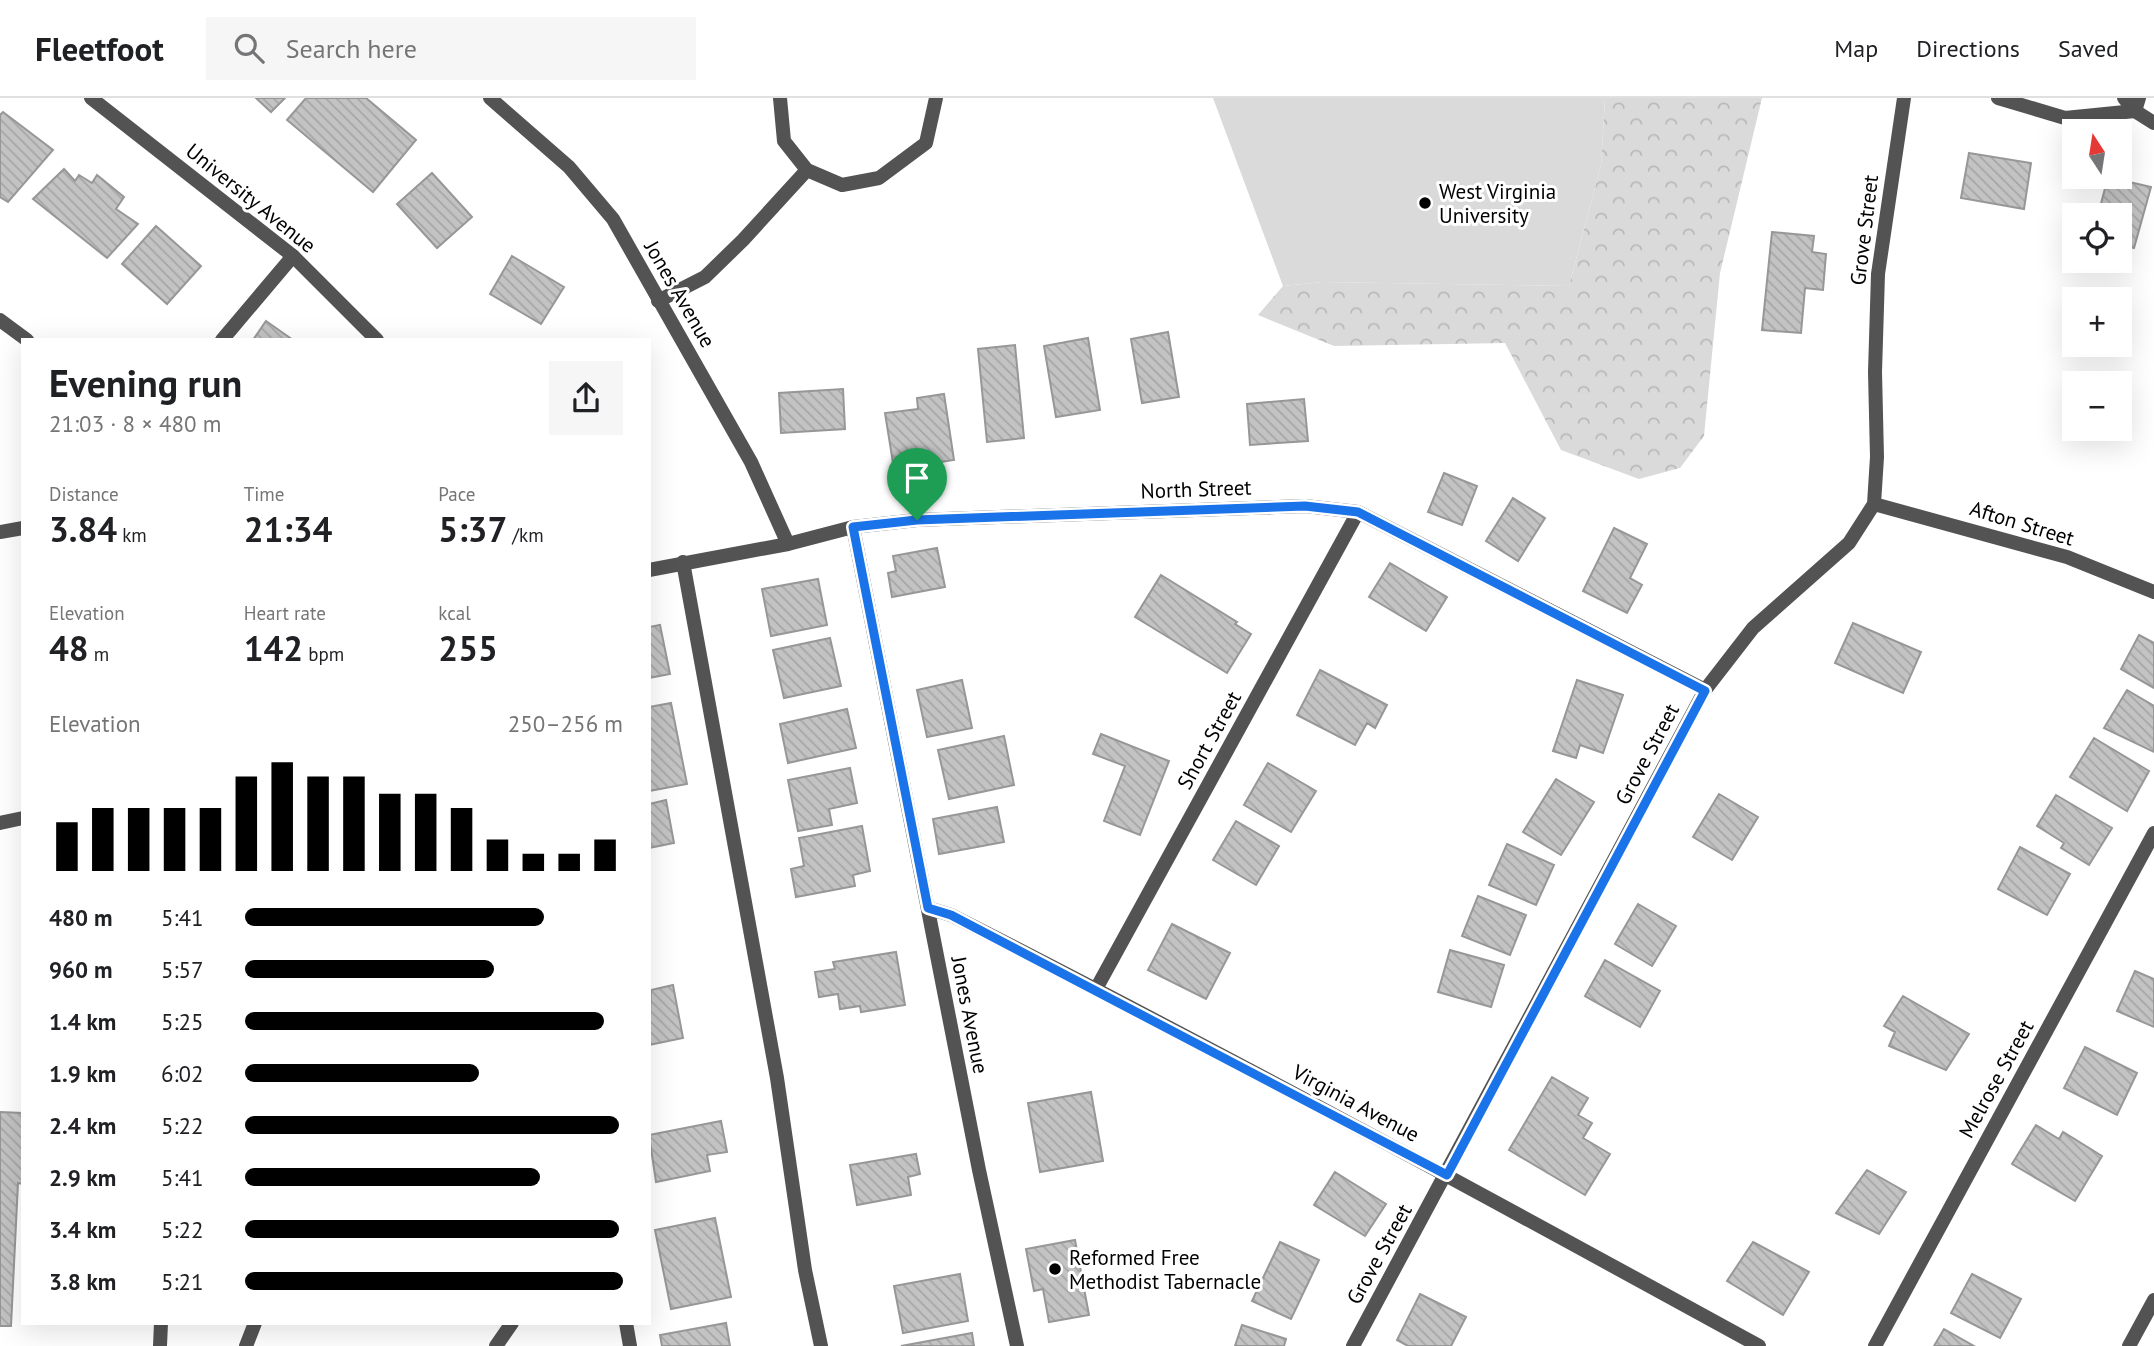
<!DOCTYPE html>
<html lang="en">
<head>
<meta charset="utf-8">
<style>
  body { margin:0; font-family:"PT Sans",sans-serif; background:#f6f6f6; color:#202124; height:100vh; display:flex; flex-direction:column; font-size:26px; white-space:nowrap }
  * { box-sizing:border-box; margin:0 }
  p { font-size:23px; color:#757577 }
  .icon { flex:none; width:38px; height:38px; fill:none; stroke:currentColor; stroke-width:2; stroke-linecap:round; stroke-linejoin:round }
  .map { position:relative; flex:1; overflow:hidden }
  .sheet { position:absolute; left:21px; top:240px; width:630px; height:987px; display:flex; flex-direction:column; background:#fff; border-radius:0px; box-shadow:0 7px 28px #0002 }
  .sheet>* { flex:none }
  .needle { width:46px; rotate:348deg }
  .fabs { position:absolute; left:2062px; top:21px; display:grid; gap:14px }
  .fabs a { display:grid; place-items:center; width:70px; height:70px; border-radius:0px; background:#fff; box-shadow:0 7px 28px #0002; font-size:35px }
  .pin { position:absolute; display:grid; place-items:center; width:60px; height:60px; color:#fff; margin:-72px -30px; border-radius:50% 50% 50% 0; rotate:-45deg; box-shadow:0 0 7px #0007 }
  .pin .icon { rotate:45deg }
  .round { display:grid; place-items:center; flex:none; width:74px; height:74px; border-radius:0px; background:#f6f6f6 }
  .overview { display:flex; align-items:center; justify-content:space-between; height:119px; padding:0 28px }
  h1 { font-size:38px; font-weight:800; line-height:52px }
  .figures { display:grid; grid-template-columns:repeat(3,1fr); gap:10px; height:119px; padding:7px 28px }
  .figures div { display:grid; align-content:center }
  .figures b { font-size:35px; font-weight:800 }
  .figures small { font-size:19px; font-weight:400 }
  .figures p { font-size:19px }
  .chart { height:196px; padding:14px 28px }
  .chart p { display:flex; justify-content:space-between }
  .chart svg { width:100%; height:126px; margin-top:7px; stroke:#000; stroke-width:6 }
  ul { padding:0 28px; list-style:none; font-size:23px }
  li { display:grid; grid-template-columns:112px 84px 1fr; align-items:center; height:52px }
  li i { height:18px; border-radius:9px; background:#000 }
  header { display:flex; align-items:center; gap:42px; box-sizing:border-box; height:98px; padding:0 35px; background:#fff; border-bottom:2px solid #e0e0e0 }
  header strong { font-size:33px }
  nav { display:flex; gap:38px; margin-inline-start:auto; font-size:24px }
  .search { width:490px; height:63px; background:#f6f6f6; display:flex; align-items:center; gap:18px; box-sizing:border-box; padding:0 24px; border-radius:0px; color:#757577; font-size:26px }
  .map>svg:first-child { display:block }
  .grass { fill:#dadada }
  .forest { fill:url(#forest-crowns) }
  .building { fill:url(#building-back-hatch); stroke:#979797; stroke-width:2 }
  .lines { fill:none; stroke-linecap:round; stroke-linejoin:round }
  .service { stroke:#535353; stroke-width:14 }
  .minor { stroke:#535353; stroke-width:14 }
  .tertiary { stroke:#535353; stroke-width:14 }
  .route-casing { stroke:#fff; stroke-width:14 }
  .route { stroke:#1a73e8; stroke-width:9 }
  .poi-dot { fill:#000; stroke:#fff; stroke-width:2.5 }
  .labels { text-anchor:middle; dominant-baseline:central; stroke-width:6; stroke-linejoin:round; paint-order:stroke }
  .poi-label { font-size:21px; fill:#000; stroke:#fff; text-anchor:start }
  .street-label { font-size:21px; fill:#000; stroke:#fff }
</style>
</head>
<body>
<header>
<strong>Fleetfoot</strong>
<div class="search"><svg class="icon" aria-label="search" viewBox="0 0 24 24"><circle cx="10" cy="10" r="6"/><path d="M15 15l6 6"/></svg>Search here</div>
<nav><a>Map</a><a>Directions</a><a>Saved</a></nav>
</header>
<div class="map">
<svg width="2154" height="1248" viewBox="0 0 2154 1248">
  <defs>
    <pattern id="forest-crowns" width="20" height="18" patternUnits="userSpaceOnUse" patternTransform="scale(1.75)"><rect width="20" height="18" fill="#dadada"/><path d="M2 6a3 3 0 1 1 6 0M12 15a3 3 0 1 1 6 0" fill="none" stroke="#b9b9b9"/></pattern>
    <pattern id="building-back-hatch" width="6" height="6" patternUnits="userSpaceOnUse" patternTransform="scale(1.75)"><rect width="6" height="6" fill="#c3c3c3"/><path d="M-1 5l2 2M0 0l6 6M5-1l2 2" fill="none" stroke="#a6a6a6"/></pattern>
  </defs>
  <rect width="100%" height="100%" fill="#fff"/>
  <path class="grass" d="M1213,0H1605L1601,67L1569,188L1322,184L1283,188Z"/>
  <path class="forest" d="M1605,0H1762L1720,175L1704,338L1680,370L1639,381L1561,352L1505,245L1334,248L1258,217L1283,188L1322,184L1569,188L1601,67Z"/>
  <path class="building" d="M256,0H285L271,14Z
    M306,0H366L416,42L373,94L287,22Z
    M3,14L53,52L8,104L0,99V17Z
    M1969,55L2031,65L2024,111L1961,100Z
    M64,71L75,83L79,77L92,85L97,77L124,99L116,111L138,126L107,160L33,101Z
    M432,75L472,119L437,150L397,106Z
    M2108,79L2151,89L2134,150L2119,146V117H2098Z
    M156,128L201,168L167,206L122,166Z
    M1772,134L1814,138L1812,154L1826,156L1823,192L1805,190L1801,235L1762,232Z
    M512,158L564,189L541,226L490,196Z
    M266,223L293,242H253Z
    M1168,234L1179,299L1142,305L1131,241Z
    M1088,240L1100,312L1056,319L1044,248Z
    M1015,247L1024,340L987,344L978,251Z
    M843,291L845,331L781,335L779,295Z
    M944,296L954,362L894,371L885,315L918,311L917,300Z
    M1304,301L1308,343L1250,347L1247,306Z
    M1444,375L1477,388L1462,427L1428,414Z
    M1513,400L1545,420L1518,463L1486,443Z
    M1614,430L1647,446L1630,480L1642,487L1627,515L1583,493Z
    M937,450L945,489L892,499L888,475L896,473L893,458Z
    M1390,465L1447,499L1426,533L1369,499Z
    M1161,477L1237,524L1235,526L1251,536L1227,575L1135,519Z
    M818,481L827,527L771,538L762,491Z
    M1853,525L1921,554L1903,595L1835,565Z
    M660,527L670,576L649,580V529Z
    M2139,537L2154,545V590L2121,571Z
    M830,540L841,588L784,600L773,552Z
    M1320,572L1387,607L1375,630L1367,625L1355,647L1297,617Z
    M962,582L972,630L927,639L917,592Z
    M1577,582L1623,597L1603,655L1580,647L1576,660L1553,653Z
    M2127,592L2154,608V654L2104,630Z
    M671,605L687,686L649,693V609Z
    M847,611L856,650L788,665L780,626Z
    M1101,636L1169,663L1140,737L1104,723L1125,668L1093,656Z
    M1004,638L1014,687L949,701L938,652Z
    M2094,640L2149,673L2127,713L2070,679Z
    M1268,665L1316,693L1291,734L1244,707Z
    M850,670L857,705L829,711L832,727L798,733L788,682Z
    M1556,681L1594,704L1561,757L1523,734Z
    M1719,696L1758,719L1732,762L1693,739Z
    M2056,697L2112,730L2089,767L2061,750L2064,745L2037,728Z
    M666,702L674,745L649,750V706Z
    M997,709L1004,744L939,756L933,721Z
    M1236,723L1279,748L1256,787L1213,762Z
    M862,728L870,773L853,777L855,788L796,799L791,771L804,768L799,740Z
    M1507,746L1554,767L1536,807L1489,787Z
    M2020,749L2070,776L2047,817L1998,791Z
    M1478,798L1526,817L1510,857L1462,838Z
    M1638,806L1676,828L1652,868L1615,846Z
    M1172,826L1230,855L1206,901L1148,872Z
    M1450,852L1504,867L1491,909L1438,894Z
    M896,854L905,907L861,914L860,908L840,911L838,896L819,899L815,874L835,871L833,864Z
    M1605,862L1660,893L1640,929L1585,898Z
    M2135,873L2154,881V929L2117,913Z
    M673,887L683,940L649,947L651,892Z
    M1903,898L1969,936L1946,972L1889,948L1895,934L1884,928Z
    M2085,949L2137,975L2117,1017L2064,990Z
    M1552,979L1588,1000L1578,1017L1592,1025L1583,1040L1610,1056L1585,1097L1509,1052Z
    M1091,994L1103,1063L1040,1074L1028,1005Z
    M0,1014L23,1015V1086L18,1085L11,1228H0Z
    M721,1023L727,1054L707,1057L710,1073L656,1084L649,1037Z
    M2036,1027L2059,1041L2063,1034L2102,1058L2075,1103L2012,1066Z
    M916,1056L920,1076L908,1079L911,1097L857,1107L850,1067Z
    M1867,1072L1906,1094L1879,1136L1836,1115Z
    M1335,1074L1386,1106L1365,1138L1314,1107Z
    M715,1120L731,1199L671,1211L655,1132Z
    M1075,1142L1089,1217L1049,1224L1043,1191L1034,1193L1026,1151Z
    M1280,1144L1319,1162L1291,1221L1252,1203Z
    M1753,1144L1809,1174L1783,1217L1727,1183Z
    M960,1176L968,1223L903,1235L894,1188Z
    M1972,1176L2021,1201L2000,1240L1951,1215Z
    M1420,1196L1466,1219L1451,1248H1408L1397,1242Z
    M726,1225L730,1248H662L660,1237Z
    M1242,1227L1286,1241L1284,1248H1235Z
    M1944,1231L1974,1248H1934Z
    M972,1235L974,1248H901Z"/>
  <g class="lines">
    <path class="service" d="M780,0L784,43L807,72L842,87L879,80L926,45L936,0
      M658,203L705,179L743,142L807,72
      M0,222L27,242
      M683,464L777,980L805,1172L821,1248
      M0,725L23,720
      M2129,1248L2154,1202"/>
    <path class="minor" d="M490,0L569,69L613,121L751,364L788,446
      M1998,0L2065,20L2135,13L2139,0
      M222,242L293,158
      M1874,406L2067,459L2154,494
      M853,429L979,1072L1017,1248
      M0,434L23,430
      M649,472L788,446L853,429L917,422L1305,408L1358,414L1705,592
      M928,810L951,817C1223,955 1491,1101 1759,1248
      M1096,891L1358,414
      M626,1225L630,1248
      M160,1248L161,1225
      M496,1248L512,1225
      M1353,1248L1705,592L1753,530L1849,445L1874,406L1877,359L1875,274L1878,176L1904,0
      M1875,1248L2154,735"/>
    <path class="tertiary" d="M91,0L293,158L377,242
      M2124,0L2135,13L2154,25
      M246,1248L255,1225"/>
  </g>
  <g class="lines">
    <g class="route-casing">
      <path id="route" d="M1305,408L1358,414L1705,593L1447,1077L951,817L928,810L853,429L917,422Z"/>
    </g>
    <use href="#route" class="route"/>
  </g>
  <g class="poi-dot">
    <circle cx="1425" cy="105" r="7"/>
    <circle cx="1055" cy="1171" r="7"/>
  </g>
  <g class="labels">
    <g class="poi-label">
      <text x="1439" y="93">West Virginia<tspan x="1439" dy="24">University</tspan></text>
      <text x="1069" y="1159">Reformed Free<tspan x="1069" dy="24">Methodist Tabernacle</tspan></text>
    </g>
    <g class="street-label">
      <text transform="translate(251 100) rotate(39)">University Avenue</text>
      <text transform="translate(1864 132) rotate(-83)">Grove Street</text>
      <text transform="translate(680 196) rotate(60)">Jones Avenue</text>
      <text transform="translate(1196 391) rotate(-2)">North Street</text>
      <text transform="translate(2022 425) rotate(17)">Afton Street</text>
      <text transform="translate(1209 642) rotate(-61)">Short Street</text>
      <text transform="translate(1647 656) rotate(-62)">Grove Street</text>
      <text transform="translate(970 917) rotate(79)">Jones Avenue</text>
      <text transform="translate(1996 981) rotate(-61)">Melrose Street</text>
      <text transform="translate(1356 1005) rotate(28)">Virginia Avenue</text>
      <text transform="translate(1379 1156) rotate(-61)">Grove Street</text>
    </g>
  </g>
</svg>
<div class="fabs">
<a><svg class="needle" viewBox="-14 -14 28 28"><path d="M0-13l5 13h-10z" fill="#e53935"/><path d="M0 13l5-13h-10z" fill="#757577"/></svg></a>
<a><svg class="icon" aria-label="locate" viewBox="0 0 24 24"><circle cx="12" cy="12" r="6"/><path d="M12 2v4M12 18v4M2 12h4M18 12h4"/></svg></a>
<a>+</a>
<a>−</a>
</div>
<div class="pin" style="left:917px;top:422px;background:#1e9e55"><svg class="icon" aria-label="arrive" viewBox="0 0 24 24"><path d="M6 21V4h12l-3 4 3 4H6"/></svg></div>
<section class="sheet">
<div class="overview"><div><h1>Evening run</h1><p>21:03 · 8 × 480 m</p></div><a class="round"><svg class="icon" aria-label="share" viewBox="0 0 24 24"><path d="M12 15V3M7 8l5-5 5 5M5 13v7h14v-7"/></svg></a></div>
<div class="figures">
<div><p>Distance</p><b>3.84<small> km</small></b></div>
<div><p>Time</p><b>21:34</b></div>
<div><p>Pace</p><b>5:37<small> /km</small></b></div>
</div>
<div class="figures">
<div><p>Elevation</p><b>48<small> m</small></b></div>
<div><p>Heart rate</p><b>142<small> bpm</small></b></div>
<div><p>kcal</p><b>255</b></div>
</div>
<div class="chart"><p><span>Elevation</span>250–256 m</p>
<svg viewBox="0 0 160 44" preserveAspectRatio="none"><path d="M5 44V27M15 44V22M25 44V22M35 44V22M45 44V22M55 44V11M65 44V6M75 44V11M85 44V11M95 44V17M105 44V17M115 44V22M125 44V33M135 44V38M145 44V38M155 44V33"/></svg>
</div>
<ul>
<li><b>480 m</b>5:41<i style="width:79%"></i></li>
<li><b>960 m</b>5:57<i style="width:66%"></i></li>
<li><b>1.4 km</b>5:25<i style="width:95%"></i></li>
<li><b>1.9 km</b>6:02<i style="width:62%"></i></li>
<li><b>2.4 km</b>5:22<i style="width:99%"></i></li>
<li><b>2.9 km</b>5:41<i style="width:78%"></i></li>
<li><b>3.4 km</b>5:22<i style="width:99%"></i></li>
<li><b>3.8 km</b>5:21<i style="width:100%"></i></li>
</ul>
</section>
</div>
</body>
</html>
